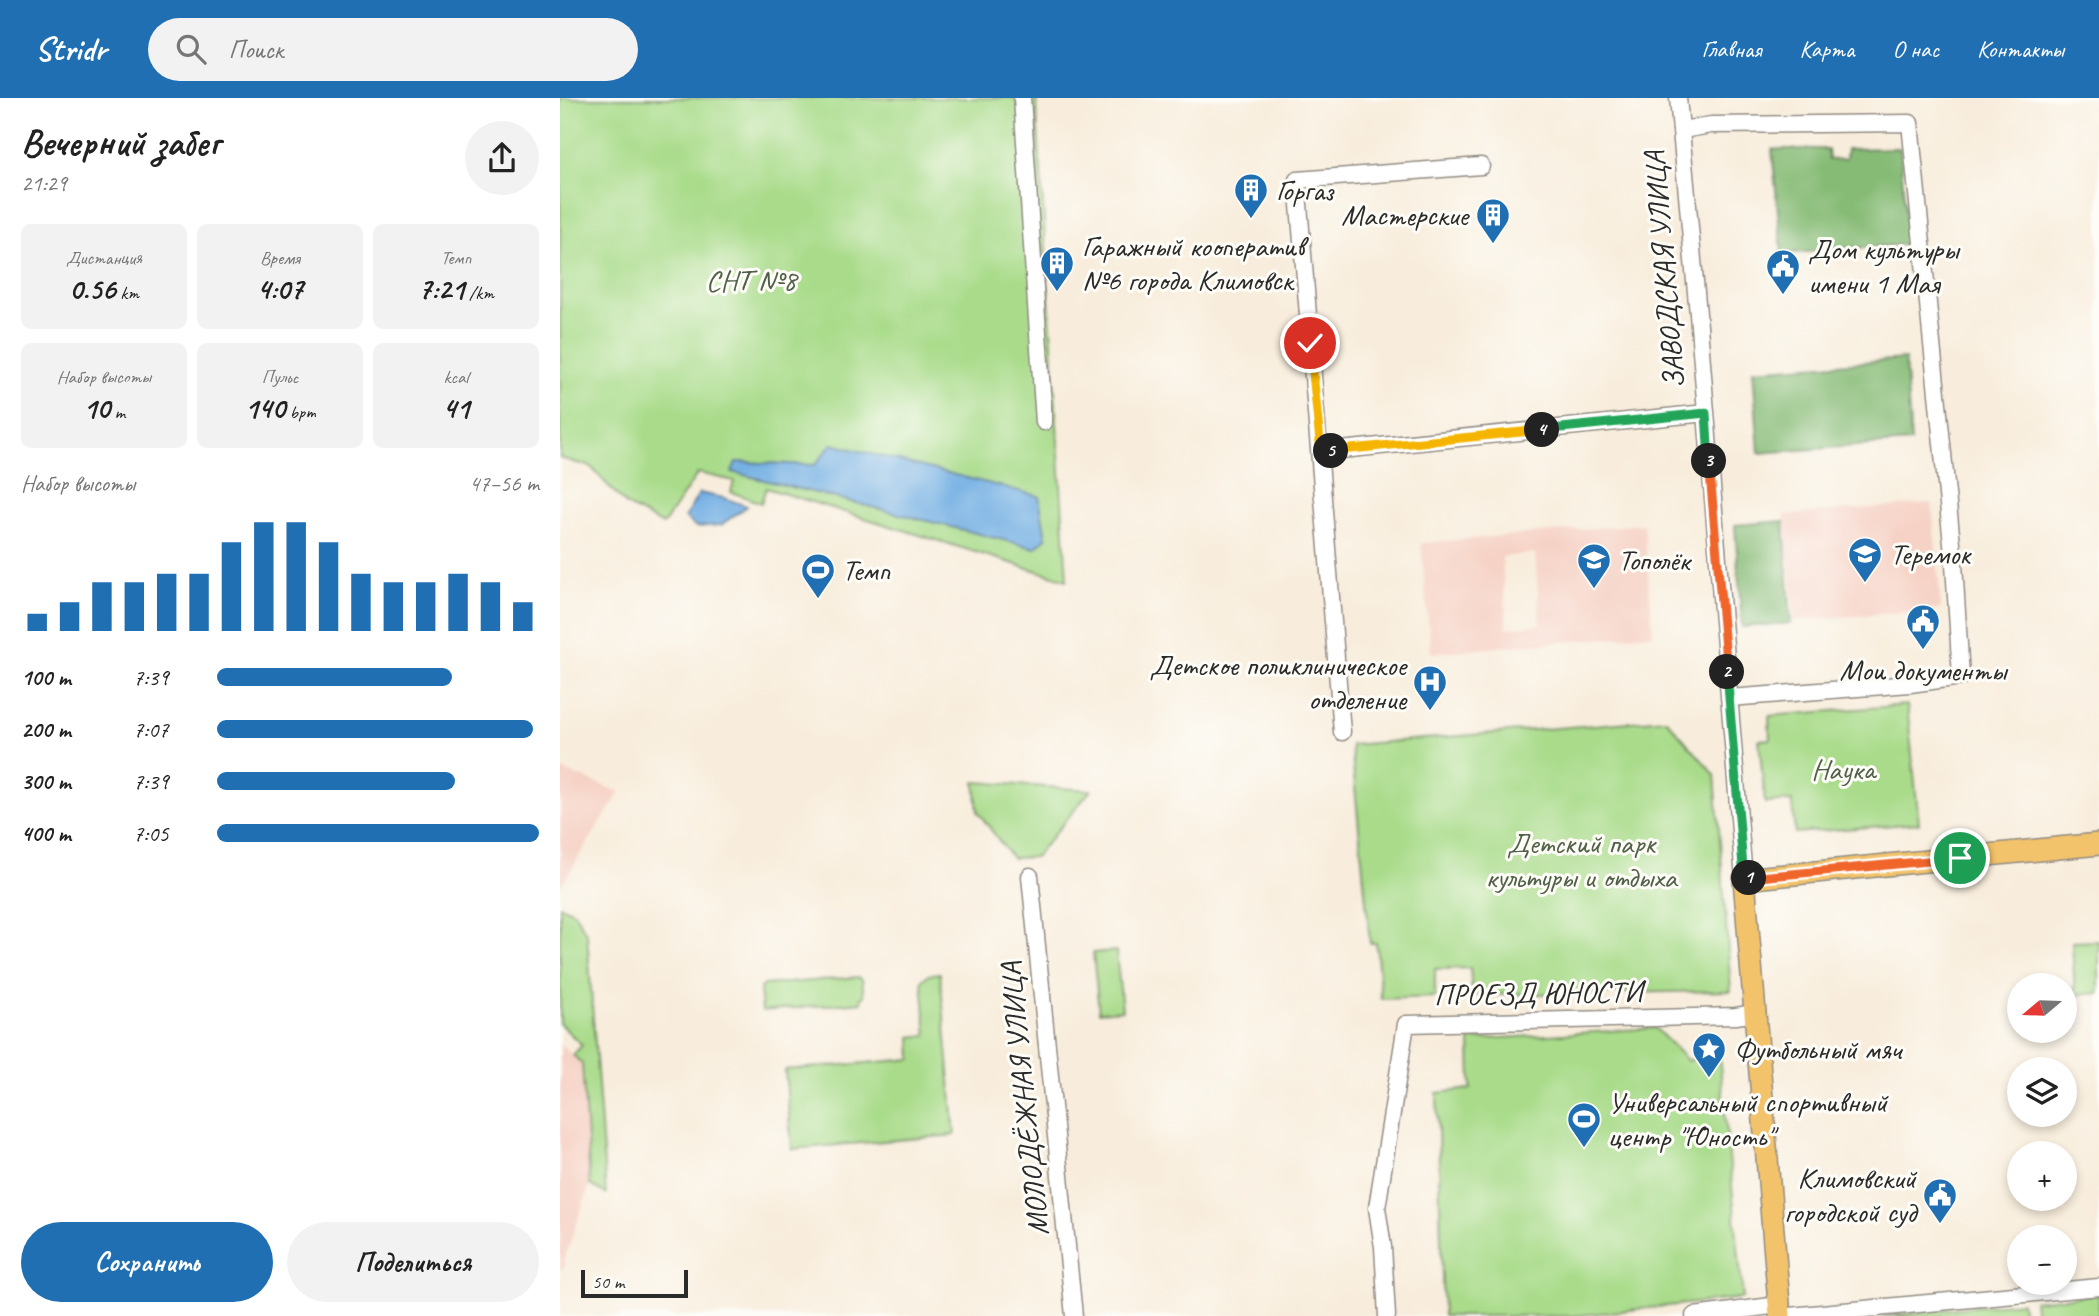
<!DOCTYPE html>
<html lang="ru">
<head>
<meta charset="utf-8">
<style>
  body { margin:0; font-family:Caveat,sans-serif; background:#f2f2f2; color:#222; height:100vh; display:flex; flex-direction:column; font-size:26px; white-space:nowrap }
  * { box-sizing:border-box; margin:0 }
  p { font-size:23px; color:#767676 }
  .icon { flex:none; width:38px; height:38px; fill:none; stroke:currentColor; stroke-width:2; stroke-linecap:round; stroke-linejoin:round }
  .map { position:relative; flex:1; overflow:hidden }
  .panel { display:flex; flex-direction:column; background:#fff; width:560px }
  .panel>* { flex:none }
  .needle { width:46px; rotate:251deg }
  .buttons { position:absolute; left:1447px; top:875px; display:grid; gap:14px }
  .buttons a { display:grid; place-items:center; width:70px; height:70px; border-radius:50%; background:#fff; box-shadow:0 4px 10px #0003; font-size:35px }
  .scale { position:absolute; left:21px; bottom:18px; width:107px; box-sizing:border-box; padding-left:7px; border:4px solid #2b2b2b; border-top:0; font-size:19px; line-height:24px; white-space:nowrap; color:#2b2b2b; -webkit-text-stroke:5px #fdfcf7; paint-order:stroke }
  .pin { position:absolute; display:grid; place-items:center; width:60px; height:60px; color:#fff; margin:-30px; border:4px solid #fff; border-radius:50%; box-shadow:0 2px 7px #0007 }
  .km { position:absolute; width:35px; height:35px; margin:-18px; border-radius:50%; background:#222; color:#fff; font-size:19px; line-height:35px; text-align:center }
  .round { display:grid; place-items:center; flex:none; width:74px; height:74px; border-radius:37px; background:#f2f2f2 }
  .headline { display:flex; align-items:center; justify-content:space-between; height:119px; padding:0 21px }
  h1 { font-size:38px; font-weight:600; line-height:52px }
  .figures { display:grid; grid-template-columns:repeat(3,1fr); gap:10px; height:119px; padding:7px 21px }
  .figures div { display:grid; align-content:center; border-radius:10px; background:#f2f2f2; text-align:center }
  .figures b { font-size:30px; font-weight:600 }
  .figures small { font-size:19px; font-weight:400 }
  .figures p { font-size:19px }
  .chart { height:196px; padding:14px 21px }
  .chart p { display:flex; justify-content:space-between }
  .chart svg { width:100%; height:126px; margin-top:7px; stroke:#1f6fb2; stroke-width:6 }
  .button { display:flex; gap:14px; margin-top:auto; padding:14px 21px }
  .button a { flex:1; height:80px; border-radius:42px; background:#1f6fb2; color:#fff; font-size:28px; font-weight:600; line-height:80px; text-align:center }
  .button a+a { background:#f2f2f2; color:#222 }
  ul { padding:0 21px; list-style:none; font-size:23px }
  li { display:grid; grid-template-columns:112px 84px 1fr; align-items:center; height:52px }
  li i { height:18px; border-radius:9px; background:#1f6fb2 }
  header { display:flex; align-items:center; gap:42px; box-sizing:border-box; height:98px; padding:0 35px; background:#1f6fb2; color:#fff }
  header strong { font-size:33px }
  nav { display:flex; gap:38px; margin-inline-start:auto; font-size:24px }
  .search { width:490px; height:63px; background:#f2f2f2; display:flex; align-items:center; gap:18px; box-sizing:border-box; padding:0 24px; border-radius:38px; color:#767676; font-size:26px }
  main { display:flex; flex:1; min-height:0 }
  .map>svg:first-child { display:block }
  .built { fill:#f6d1c5; fill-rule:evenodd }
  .green { fill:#a9db8a; stroke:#6a835a; stroke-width:2; fill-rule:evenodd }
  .forest { fill:#86bb76; stroke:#587350; stroke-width:2 }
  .water { fill:#71aee3; stroke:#4e6c87; stroke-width:2 }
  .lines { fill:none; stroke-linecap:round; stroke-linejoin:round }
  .minor-casing { stroke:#928c84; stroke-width:19 }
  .major-casing { stroke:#928c84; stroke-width:24 }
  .minor { stroke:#fff; stroke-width:16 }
  .major { stroke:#f2c36a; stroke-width:21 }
  .split-1-casing { stroke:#fff; stroke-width:14 }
  .split-2-casing { stroke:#fff; stroke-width:14 }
  .split-3-casing { stroke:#fff; stroke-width:14 }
  .split-4-casing { stroke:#fff; stroke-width:14 }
  .split-5-casing { stroke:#fff; stroke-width:14 }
  .split-6-casing { stroke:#fff; stroke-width:14 }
  .split-1 { stroke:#f0652b; stroke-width:9 }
  .split-2 { stroke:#22a559; stroke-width:9 }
  .split-3 { stroke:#f0652b; stroke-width:9 }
  .split-4 { stroke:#22a559; stroke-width:9 }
  .split-5 { stroke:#f5b400; stroke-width:9 }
  .split-6 { stroke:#f5b400; stroke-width:9 }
  .labels { text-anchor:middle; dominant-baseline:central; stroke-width:6; stroke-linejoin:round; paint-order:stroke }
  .poi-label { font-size:30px; fill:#2b2b2b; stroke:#fdfcf7; text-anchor:start }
  .street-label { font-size:30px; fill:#2b2b2b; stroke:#fdfcf7 }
  .park-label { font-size:30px; fill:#516048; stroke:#fdfcf7 }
</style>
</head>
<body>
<header>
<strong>Stridr</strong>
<div class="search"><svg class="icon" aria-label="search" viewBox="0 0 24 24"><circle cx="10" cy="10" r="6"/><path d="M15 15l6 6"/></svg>Поиск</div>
<nav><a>Главная</a><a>Карта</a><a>О нас</a><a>Контакты</a></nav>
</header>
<main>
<section class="panel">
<div class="headline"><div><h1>Вечерний забег</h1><p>21:29</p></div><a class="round"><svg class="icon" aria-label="share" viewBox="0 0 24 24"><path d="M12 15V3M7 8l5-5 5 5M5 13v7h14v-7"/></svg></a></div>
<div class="figures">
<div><p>Дистанция</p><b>0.56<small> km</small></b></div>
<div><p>Время</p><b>4:07</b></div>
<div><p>Темп</p><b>7:21<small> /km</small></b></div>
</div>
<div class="figures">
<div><p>Набор высоты</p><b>10<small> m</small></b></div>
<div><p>Пульс</p><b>140<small> bpm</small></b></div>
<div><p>kcal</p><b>41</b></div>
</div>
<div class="chart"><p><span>Набор высоты</span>47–56 m</p>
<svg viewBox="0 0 160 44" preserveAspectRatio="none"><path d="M5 44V38M15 44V34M25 44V27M35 44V27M45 44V24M55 44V24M65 44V13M75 44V6M85 44V6M95 44V13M105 44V24M115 44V27M125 44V27M135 44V24M145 44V27M155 44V34"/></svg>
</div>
<ul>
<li><b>100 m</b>7:39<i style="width:73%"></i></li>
<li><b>200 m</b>7:07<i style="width:98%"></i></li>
<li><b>300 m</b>7:39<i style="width:74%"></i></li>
<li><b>400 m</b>7:05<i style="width:100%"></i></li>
</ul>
<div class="button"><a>Сохранить</a><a>Поделиться</a></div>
</section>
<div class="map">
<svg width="1539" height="1218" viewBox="0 0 1539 1218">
  <rect width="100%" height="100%" fill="#fdfcf7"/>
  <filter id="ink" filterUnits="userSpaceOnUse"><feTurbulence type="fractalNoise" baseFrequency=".0143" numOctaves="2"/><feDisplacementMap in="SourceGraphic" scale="14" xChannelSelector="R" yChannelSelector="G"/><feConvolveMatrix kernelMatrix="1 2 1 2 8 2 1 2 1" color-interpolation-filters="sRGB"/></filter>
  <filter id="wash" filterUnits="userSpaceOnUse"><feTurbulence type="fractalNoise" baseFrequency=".00686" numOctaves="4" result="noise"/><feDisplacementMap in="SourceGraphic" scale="28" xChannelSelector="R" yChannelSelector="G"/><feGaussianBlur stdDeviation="1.57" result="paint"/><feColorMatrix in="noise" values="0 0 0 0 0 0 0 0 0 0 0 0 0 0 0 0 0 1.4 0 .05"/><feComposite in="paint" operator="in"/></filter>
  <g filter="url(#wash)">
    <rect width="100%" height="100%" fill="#f8eddc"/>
    <path class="built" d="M1372,405L1381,511L1234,523L1225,417Z
      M1084,426L1093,536L871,555L861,445ZM975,455L980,526L947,530L942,459Z
      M0,671L60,694L0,789Z
      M0,946L22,966L30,1087L4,1162L5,1168L0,1173Z"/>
    <path class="green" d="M0,0H476L507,482L206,390L201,405L171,394L174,383L138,375L103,427L66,407L31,369L0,360ZM177,364L255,367L486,440L475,450L172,374Z
      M1347,607L1359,725L1235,735L1232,703L1205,705L1199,642L1210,641L1209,618Z
      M1106,621L1155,677L1171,893L912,897L910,870L875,871V899L821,901L816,845H810L791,647Z
      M415,684L531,692L475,759L452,760L418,714Z
      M0,808L14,814L27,837L46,1096L30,1087L22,966L13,957L22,947L0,926Z
      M1539,843V895L1515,897L1512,844Z
      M556,853L562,912L539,914L533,855Z
      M380,875L395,1037L232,1051L225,972L352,961L351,939L367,937L362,884C365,876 372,876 380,875Z
      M299,879L302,881L304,899L301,900L302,904L202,913L200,890L204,887Z
      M1095,930L1128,963L1139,958L1159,957L1183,1200L1013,1218H883L877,995L911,991L910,942Z
      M1539,1196V1217L1476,1218L1474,1203Z
      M1461,1204L1463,1218H1317Z"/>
    <path class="forest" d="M1340,50L1348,146L1222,156L1212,51H1268L1269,62L1286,61L1287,51Z
      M1345,261L1351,344L1199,355L1193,272Z
      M1224,423L1231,525L1182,529L1175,427Z"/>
    <path class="water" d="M272,346L479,398L486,440L475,450L172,374L176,364L255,367Z
      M139,395L164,400L187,408L161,427L136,429L125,420Z"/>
  </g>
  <g filter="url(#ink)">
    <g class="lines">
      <g class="minor-casing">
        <path id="minor" d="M462,0L484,324
          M1118,0L1138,216L1184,781
          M1122,32L1151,27L1350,25L1394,466L1401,579L1350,586L1169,600
          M761,354L1146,315
          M782,634C767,450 752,266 737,82L921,68
          M470,778L514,1218
          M827,1218L823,1149L817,1110L846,926L1176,918L1195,915
          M1134,1218L1219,1207
          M1230,1218L1539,1189"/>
      </g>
      <g class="major-casing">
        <path id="major" d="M1220,1218L1184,781L1539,746"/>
      </g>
      <use href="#minor" class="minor"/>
      <use href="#major" class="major"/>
    </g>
  </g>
  <g class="lines" filter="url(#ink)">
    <g class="split-1-casing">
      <path id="split-1" d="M1189,780L1400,760"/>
    </g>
    <g class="split-2-casing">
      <path id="split-2" d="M1167,574L1184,781L1189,780"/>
    </g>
    <g class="split-3-casing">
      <path id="split-3" d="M1149,363L1167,574"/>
    </g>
    <g class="split-4-casing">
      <path id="split-4" d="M982,332L1146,315L1149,363"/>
    </g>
    <g class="split-5-casing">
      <path id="split-5" d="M771,353L982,332"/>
    </g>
    <g class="split-6-casing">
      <path id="split-6" d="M750,245L761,354L771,353"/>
    </g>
    <use href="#split-1" class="split-1"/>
    <use href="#split-2" class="split-2"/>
    <use href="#split-3" class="split-3"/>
    <use href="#split-4" class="split-4"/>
    <use href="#split-5" class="split-5"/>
    <use href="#split-6" class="split-6"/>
  </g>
  <defs>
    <g id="building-pin" transform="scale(1.75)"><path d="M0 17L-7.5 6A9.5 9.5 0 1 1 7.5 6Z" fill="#1f6fb2" stroke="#fdfcf7"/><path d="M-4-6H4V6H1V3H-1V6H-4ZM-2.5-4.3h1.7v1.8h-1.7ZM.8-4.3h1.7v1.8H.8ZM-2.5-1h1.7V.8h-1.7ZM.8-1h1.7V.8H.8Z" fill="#fff"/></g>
    <g id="civic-pin" transform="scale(1.75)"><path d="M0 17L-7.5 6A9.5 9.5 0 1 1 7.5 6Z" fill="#1f6fb2" stroke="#fdfcf7"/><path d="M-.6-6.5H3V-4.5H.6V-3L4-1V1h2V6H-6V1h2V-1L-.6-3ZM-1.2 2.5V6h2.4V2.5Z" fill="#fff"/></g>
    <g id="school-pin" transform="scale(1.75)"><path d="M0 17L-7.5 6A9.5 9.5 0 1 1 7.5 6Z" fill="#1f6fb2" stroke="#fdfcf7"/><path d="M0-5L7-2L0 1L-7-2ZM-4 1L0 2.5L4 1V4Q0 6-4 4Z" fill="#fff"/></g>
    <g id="stadium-pin" transform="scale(1.75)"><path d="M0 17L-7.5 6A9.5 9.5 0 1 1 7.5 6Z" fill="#1f6fb2" stroke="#fdfcf7"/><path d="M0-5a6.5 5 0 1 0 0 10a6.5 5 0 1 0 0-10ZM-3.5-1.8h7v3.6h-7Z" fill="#fff"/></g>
    <g id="hospital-pin" transform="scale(1.75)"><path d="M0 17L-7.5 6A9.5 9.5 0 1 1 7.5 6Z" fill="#1f6fb2" stroke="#fdfcf7"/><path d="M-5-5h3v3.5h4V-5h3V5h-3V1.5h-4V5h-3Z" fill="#fff"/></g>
    <g id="sight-pin" transform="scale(1.75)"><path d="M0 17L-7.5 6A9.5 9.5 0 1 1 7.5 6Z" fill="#1f6fb2" stroke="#fdfcf7"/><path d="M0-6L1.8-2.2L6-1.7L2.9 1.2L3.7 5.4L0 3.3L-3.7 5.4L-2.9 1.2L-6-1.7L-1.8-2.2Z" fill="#fff"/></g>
  </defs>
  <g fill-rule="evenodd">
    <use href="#building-pin" x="691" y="92"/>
    <use href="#building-pin" x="933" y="117"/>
    <use href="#building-pin" x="497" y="165"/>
    <use href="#civic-pin" x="1223" y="168"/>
    <use href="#school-pin" x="1305" y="456"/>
    <use href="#school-pin" x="1034" y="462"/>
    <use href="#stadium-pin" x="258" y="472"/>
    <use href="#civic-pin" x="1363" y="523"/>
    <use href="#hospital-pin" x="870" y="584"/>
    <use href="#sight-pin" x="1149" y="951"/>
    <use href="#stadium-pin" x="1024" y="1021"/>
    <use href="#civic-pin" x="1380" y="1097"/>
  </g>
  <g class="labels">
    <g class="poi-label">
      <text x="716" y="92">Горгаз</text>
      <text x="908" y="117" text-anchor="end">Мастерские</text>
      <text x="522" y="148">Гаражный кооператив<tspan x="522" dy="34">№6 города Климовск</tspan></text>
      <text x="1248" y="151">Дом культуры<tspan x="1248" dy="34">имени 1 Мая</tspan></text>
      <text x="1330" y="456">Теремок</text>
      <text x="1058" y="462">Тополёк</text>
      <text x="282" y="472">Темп</text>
      <text x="846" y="567" text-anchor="end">Детское поликлиническое<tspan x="846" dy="34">отделение</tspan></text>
      <text x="1363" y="572" text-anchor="middle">Мои документы</text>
      <text x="1174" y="951">Футбольный мяч</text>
      <text x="1048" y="1004">Универсальный спортивный<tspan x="1048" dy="34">центр "Юность"</tspan></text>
      <text x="1356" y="1080" text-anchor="end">Климовский<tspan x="1356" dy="34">городской суд</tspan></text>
    </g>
    <g class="street-label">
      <text transform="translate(1104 172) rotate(-95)">ЗАВОДСКАЯ УЛИЦА</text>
      <text transform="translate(978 895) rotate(-1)">ПРОЕЗД ЮНОСТИ</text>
      <text transform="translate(464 1001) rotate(-96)">МОЛОДЁЖНАЯ УЛИЦА</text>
    </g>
    <g class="park-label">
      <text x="191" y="182">СНТ №8</text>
      <text x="1283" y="671">Наука</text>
      <text x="1021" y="745">Детский парк<tspan x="1021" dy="34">культуры и отдыха</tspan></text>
    </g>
  </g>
</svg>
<div class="buttons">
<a><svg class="needle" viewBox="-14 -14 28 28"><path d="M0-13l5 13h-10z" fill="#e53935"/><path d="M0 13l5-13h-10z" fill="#767676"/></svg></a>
<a><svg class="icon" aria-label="layers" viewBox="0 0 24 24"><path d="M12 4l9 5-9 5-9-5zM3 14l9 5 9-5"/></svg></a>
<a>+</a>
<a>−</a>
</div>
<div class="scale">50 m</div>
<div class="pin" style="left:1400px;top:760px;background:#1e9e55"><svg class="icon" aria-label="arrive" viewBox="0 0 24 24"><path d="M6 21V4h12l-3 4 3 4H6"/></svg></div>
<div class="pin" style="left:750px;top:245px;background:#d93025"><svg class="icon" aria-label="check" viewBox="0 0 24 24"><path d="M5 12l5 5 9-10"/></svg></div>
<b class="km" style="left:1189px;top:780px">1</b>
<b class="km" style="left:1167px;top:574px">2</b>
<b class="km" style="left:1149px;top:363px">3</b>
<b class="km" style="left:982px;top:332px">4</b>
<b class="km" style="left:771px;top:353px">5</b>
</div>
</main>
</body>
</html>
